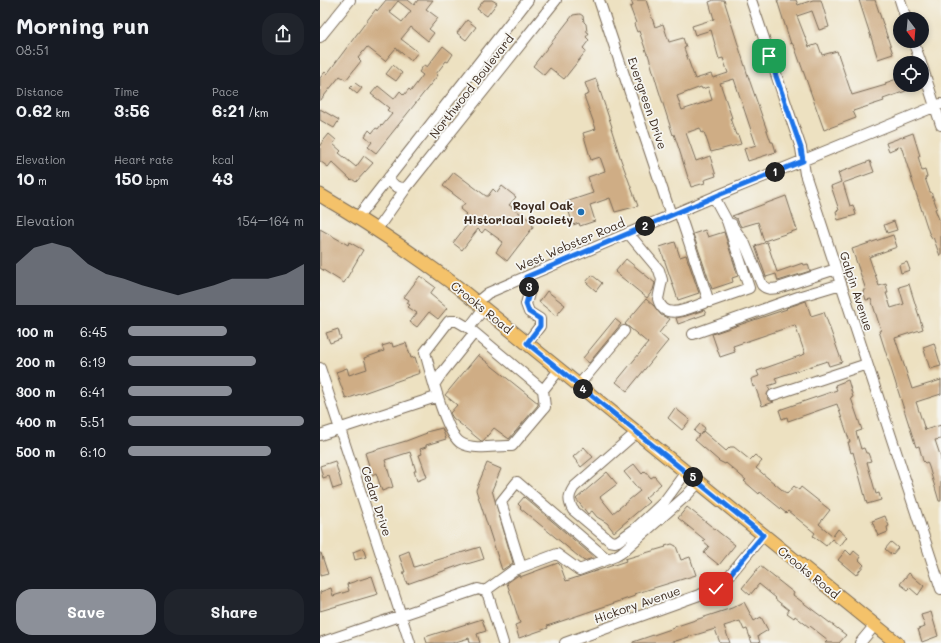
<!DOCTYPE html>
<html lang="en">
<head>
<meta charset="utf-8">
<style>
  body { margin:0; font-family:Mali,sans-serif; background:#20242c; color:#f1f3f6; height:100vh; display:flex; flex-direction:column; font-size:15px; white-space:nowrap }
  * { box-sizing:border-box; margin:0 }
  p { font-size:13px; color:#9ea1a6 }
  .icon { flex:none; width:22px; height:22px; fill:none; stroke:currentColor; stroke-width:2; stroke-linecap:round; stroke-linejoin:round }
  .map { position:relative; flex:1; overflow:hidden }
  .sheet { display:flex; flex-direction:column; background:#171b24; width:320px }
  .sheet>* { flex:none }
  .needle { width:26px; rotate:164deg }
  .buttons { position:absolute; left:573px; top:12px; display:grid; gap:8px }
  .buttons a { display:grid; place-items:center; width:36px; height:36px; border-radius:50%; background:#171b24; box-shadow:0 2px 6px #0003; font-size:20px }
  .pin { position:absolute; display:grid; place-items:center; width:34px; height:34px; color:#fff; margin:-17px; border-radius:8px; box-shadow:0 2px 6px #0006 }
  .km { position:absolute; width:20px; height:20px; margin:-10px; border-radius:50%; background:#222; color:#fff; font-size:11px; line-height:20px; text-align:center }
  .round { display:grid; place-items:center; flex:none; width:42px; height:42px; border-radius:16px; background:#20242c }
  .head { display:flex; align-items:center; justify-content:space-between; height:68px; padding:0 16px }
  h1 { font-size:22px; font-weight:700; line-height:30px }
  .metrics { display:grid; grid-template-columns:repeat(3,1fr); gap:6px; height:68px; padding:4px 16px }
  .metrics div { display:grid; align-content:center }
  .metrics b { font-size:17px; font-weight:700 }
  .metrics small { font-size:11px; font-weight:400 }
  .metrics p { font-size:11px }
  .chart { height:112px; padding:8px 16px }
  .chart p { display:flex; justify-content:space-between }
  .chart svg { width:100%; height:72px; margin-top:4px; fill:#8c9099; opacity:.7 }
  .primary-button { display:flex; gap:8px; margin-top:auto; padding:8px 16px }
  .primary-button a { flex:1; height:46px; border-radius:16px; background:#8c9099; color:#fff; font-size:16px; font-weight:700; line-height:46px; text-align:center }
  .primary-button a+a { background:#20242c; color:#f1f3f6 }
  ul { padding:0 16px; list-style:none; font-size:13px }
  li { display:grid; grid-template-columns:64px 48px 1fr; align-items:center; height:30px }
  li i { height:10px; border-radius:5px; background:#8c9099 }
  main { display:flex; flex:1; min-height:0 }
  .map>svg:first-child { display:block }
  .building { fill:#cfad85; fill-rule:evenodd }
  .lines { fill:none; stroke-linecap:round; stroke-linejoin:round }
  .minor-casing { stroke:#796a57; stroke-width:12 }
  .major-casing { stroke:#796a57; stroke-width:15 }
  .minor { stroke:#fff; stroke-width:10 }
  .major { stroke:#f4c26a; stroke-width:13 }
  .route-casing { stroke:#fff; stroke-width:8 }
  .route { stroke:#1a73e8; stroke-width:5 }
  .poi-dot { fill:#1f6fb2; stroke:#f6f6f2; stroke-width:1.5 }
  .labels { text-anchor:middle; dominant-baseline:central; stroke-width:3.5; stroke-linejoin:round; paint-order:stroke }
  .street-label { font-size:12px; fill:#3b2a1e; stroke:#f6f6f2 }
  .poi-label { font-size:12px; font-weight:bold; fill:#3b2a1e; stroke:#f6f6f2; text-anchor:end }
</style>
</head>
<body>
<main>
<section class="sheet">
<div class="head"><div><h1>Morning run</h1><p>08:51</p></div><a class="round"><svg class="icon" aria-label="share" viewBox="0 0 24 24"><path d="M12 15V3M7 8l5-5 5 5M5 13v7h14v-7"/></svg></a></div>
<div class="metrics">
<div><p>Distance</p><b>0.62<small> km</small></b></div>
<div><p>Time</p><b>3:56</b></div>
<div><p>Pace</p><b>6:21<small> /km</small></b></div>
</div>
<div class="metrics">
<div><p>Elevation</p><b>10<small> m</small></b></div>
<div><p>Heart rate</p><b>150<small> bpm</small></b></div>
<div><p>kcal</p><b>43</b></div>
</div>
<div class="chart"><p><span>Elevation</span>154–164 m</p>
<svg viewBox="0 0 160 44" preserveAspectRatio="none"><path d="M0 44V19L10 9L20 6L30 9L40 19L50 25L60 28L70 32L80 35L90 38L100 35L110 32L120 28L130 28L140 28L150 25L160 19V44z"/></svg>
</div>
<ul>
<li><b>100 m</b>6:45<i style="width:56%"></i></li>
<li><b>200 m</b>6:19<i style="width:73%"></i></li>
<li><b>300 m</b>6:41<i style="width:59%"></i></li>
<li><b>400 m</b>5:51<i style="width:100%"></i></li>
<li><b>500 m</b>6:10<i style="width:81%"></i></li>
</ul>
<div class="primary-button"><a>Save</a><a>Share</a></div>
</section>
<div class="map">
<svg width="621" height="643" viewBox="0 0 621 643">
  <rect width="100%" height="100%" fill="#f6f6f2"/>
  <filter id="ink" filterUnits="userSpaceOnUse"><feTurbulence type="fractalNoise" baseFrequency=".025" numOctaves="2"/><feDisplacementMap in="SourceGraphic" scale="8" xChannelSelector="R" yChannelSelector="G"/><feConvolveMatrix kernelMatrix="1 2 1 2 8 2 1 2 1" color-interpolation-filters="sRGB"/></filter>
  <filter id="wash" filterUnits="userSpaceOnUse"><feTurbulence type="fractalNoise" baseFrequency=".012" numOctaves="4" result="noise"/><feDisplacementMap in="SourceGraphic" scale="16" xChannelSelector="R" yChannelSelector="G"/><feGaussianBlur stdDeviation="0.9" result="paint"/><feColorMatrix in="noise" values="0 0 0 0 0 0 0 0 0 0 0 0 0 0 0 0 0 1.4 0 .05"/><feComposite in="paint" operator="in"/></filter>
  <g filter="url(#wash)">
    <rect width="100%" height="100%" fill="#ede1c1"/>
    <g id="blocks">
      <path class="building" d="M66,0H88L94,5L98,0H113L106,9L118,18L109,29L114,33L108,41L91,27L81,39L98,52L91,61L76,48L65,61L47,47L38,58L41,61L26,80L20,76L0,101V78L5,72L7,74L49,18L56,9L57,11ZM78,1L91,11L82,22L69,12Z
        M164,0H172L177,3L167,16L157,9Z
        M311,0H326L335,27L343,24L349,42L363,38L366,47L364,48L375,79L391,74L393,78L408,73L403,58L399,59L391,30L375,35L372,26L394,19L389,2L394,0H404L428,76L451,142H453L456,152L428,161L424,149L436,145L414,79L400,83L412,118H410L416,135H418L421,144L391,152L384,132L382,133L380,128L366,133L376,161L390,156L396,176L384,180L385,183L371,187L359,149L354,134L353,135L338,88L328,54H327L319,31L317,32L314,24L316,23L310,7L313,6ZM381,87L382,89L388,87L392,100L362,110L357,96Z
        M457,0H476L478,5L493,0H501L509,27L499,30L492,11L477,16L489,47L498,44L502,55L517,51L532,95L566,85L565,83L580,78V85H600V86L563,99L564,101L533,111L536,118L504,130L475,48L472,43L471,44Z
        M539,0H555L573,54L558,59Z
        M260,14L263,16L264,22L266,24L267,32L269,33L266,37L269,40L263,48L266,51L244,79L230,68L224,75L213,66L253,15Z
        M147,20L156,27L146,40L137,33Z
        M123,46L133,54L128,62L126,61L116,74L118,75L56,153L48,147L52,142L45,136L49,130L52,133L56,128L58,129L61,125L62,126L72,114L67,110L69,108L51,94L58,86L74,99L80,91L84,95L89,89L91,91L103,75L99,72L104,65L107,67Z
        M73,65L82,73L76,81L66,74Z
        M276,79L292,127L291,128L301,160L318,206L295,212L290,198L270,205L275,221L260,226L259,223L253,225L246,202L273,193L268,177L285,171L280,157L271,160L263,133L276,129L264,96L269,94L265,83Z
        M35,83L42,88L37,94L30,88Z
        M0,109L19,120L14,128L0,120Z
        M593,133L600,156H598L602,171L605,170L607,177L605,178L610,192H611L617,208L615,209L620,222L621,221V255L620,256L613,237L612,238L609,233L581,146L569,151L566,143Z
        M9,134L16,140L13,144L21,151L19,153L36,167L44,156L53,163L36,182L32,179L31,180L12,162L8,167L0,161V145Z
        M550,161L554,172L523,183L530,206L533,205L536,215L518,220L516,211L519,210L511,186L521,182L518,173Z
        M134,172L166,196H168L173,189L177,193L182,186L196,197L189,205L212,222L213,227L187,261L176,252L183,242L165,229L162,233L158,229L142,250L133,243L150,221L144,216L146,214L140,209L145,203L123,186Z
        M466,196L477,230L444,241L438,222L421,227L417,219L412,216Z
        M574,221L577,230L567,233L564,225Z
        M0,229L28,245L29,242L43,250L24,283L0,268Z
        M385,230L388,237L404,232L418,276L412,278L413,282L392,289L373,234Z
        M573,235L577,247L549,257L559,286L566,284L568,293H566L571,308L584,304L579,287L589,284L603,329L575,338L592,389L621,380V394L596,402L605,430L621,425V439L615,440L621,458V501H619L609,467L607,462L605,463L603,461L599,446L596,447L559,331L561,330L551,299L546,300L543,290H546L532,249Z
        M355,242L360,257L366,255L379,293L358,300L340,247Z
        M447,242L457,272L483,263L484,265L488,264L490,271L458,281L456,274L446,277L435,246Z
        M306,259L335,283L333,290L327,298L295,272Z
        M587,262L590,270L581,273L579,265Z
        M272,275L282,283L276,291L266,282Z
        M100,276L115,287L110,294L127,308L118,319L109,312L97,327L90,322L97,313L88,307L90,305L87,303L89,300L84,297Z
        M227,291L245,305L236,316L219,302Z
        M326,299L334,306L341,315L350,319L339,333L348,341L307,391L296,382L328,343L305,324Z
        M486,301L491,316L504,312L522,362L509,366L507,361L455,378L457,383L448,386L450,390L447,394L448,400L454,402L442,406L435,386L433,387L431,379L439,376L437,371L485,354L475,325L413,346L415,352L400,357L392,334L467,309L466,308Z
        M384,310L386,314L358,324L356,318L366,316Z
        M295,319L301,324L269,363L263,358Z
        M18,329L21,339L10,343L6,333Z
        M72,343L73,347L86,343L91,358L95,357L100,373L26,399L16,372L27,368L29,375L47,369L44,358L64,351L62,346Z
        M614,343L621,366L610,369L603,347Z
        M158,355L218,403V405L189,439L174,428L163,441H161L133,418L130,413L137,405L125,395Z
        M528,380L533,397L531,398L542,430L536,432L541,449L544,448L546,453H548L551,461L547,462L556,494L559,493L561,500L547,504L533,452L531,453L528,442H530L517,404L468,421L467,417L462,419L459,410L517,390L515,385Z
        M355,408L370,420L362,430L348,418Z
        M380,424L385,428L380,435L383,431L406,451L410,447H414L430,460L435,455L442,461L436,468L467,494L474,486L479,490L481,487L510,510L499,524L513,536L518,529L527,537L520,546L512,539L506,546L493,536L495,533L468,511L466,513L440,492L439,494L424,481L426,480L406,463L405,464L399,461L375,440L379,435L374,431Z
        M122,428L126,439L106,445V447L100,449L102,454L99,455L107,477L97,481L94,471H96L90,452L65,460L73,487L62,491L56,473L52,475L45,453L86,441L107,433L106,432Z
        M264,447L273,457L261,467L253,457Z
        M15,461L22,486L13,489L9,476L3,478L0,466Z
        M167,463L181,469L172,490L193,563L182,570L156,490Z
        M314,464L322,474L325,471L331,478L334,476L341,484L325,498L329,502L294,532L287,523L277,517L272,511L268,514L256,499L287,472L297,484L280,497L293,513L320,491L304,472Z
        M204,497L274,557L273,558L264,561L200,508L201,507L198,504Z
        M367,507L415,545L399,565L384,553L389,546L383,541L385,540L358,518Z
        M565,516L569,526L567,527L568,532L558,536L552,521Z
        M571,542L578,548L572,555L565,549Z
        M352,544L356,546L361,560L370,557L376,575L314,594L315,596L233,624L227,626L228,628L199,638L195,625L200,623L187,583L197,576L199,575L200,577L238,563L240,565L246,581L306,561L305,559L346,547L345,546Z
        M160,547L164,559L147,564L146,563L87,584L83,572H85L79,555L89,551L94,567Z
        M43,548L46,557L35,560L33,552Z
        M526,550L531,555L534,551L541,557L539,560L544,565L536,575L518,560Z
        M0,553H1L8,574L0,576Z
        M440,566L474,593L473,595L526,635L519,643H505L508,640L490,626L489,627L475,616L474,618L467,613L469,610L455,599L456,598L439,584L430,595L422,588Z
        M589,573L604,586L598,595L589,587L588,590L580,584Z
        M52,576L58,594L0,611V592L11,588L13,596L29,591L27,584Z
        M424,602L434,621L441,617L448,630L438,636L440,643H432L427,629L424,630L420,621L404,626L410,643H400L395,629L349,643H313V642L354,628V627L412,608Z
        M611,612L618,636L602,642L598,629L605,627L601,615Z
        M162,619L166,631L157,634L160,643H150L149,638L132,643H107L105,637Z"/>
    </g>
  </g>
  <g filter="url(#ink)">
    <use href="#blocks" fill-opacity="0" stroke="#796a57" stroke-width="1"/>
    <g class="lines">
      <g class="minor-casing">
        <path id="minor" d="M279,0L351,215
          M431,0L481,148L485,174L621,589
          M580,0L586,19
          M0,37L30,0
          M593,41L601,63
          M602,66L621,125
          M69,177C72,186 77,188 86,188
          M359,212L389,302L429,288L407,221L394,197
          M38,217L208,0
          M412,224L413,227L425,244L442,285C447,290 452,289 458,288L516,269
          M57,229L86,188L236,0
          M308,233L339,270L342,280L338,299C344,322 369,308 384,303
          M206,277L210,290L206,304L209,312L220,319V326L207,343
          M157,302L168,293L212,274L401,194L621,104
          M164,308L149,328L223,390L239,370
          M149,328L137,321H129L105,352C110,370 126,435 141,443C154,451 177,445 192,446L225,407L223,390
          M373,334L481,296L521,284
          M0,368L90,643
          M114,385L122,373L154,333
          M258,386L304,331
          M453,395L547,364
          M317,432L254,487C248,496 248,501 253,510L290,541L295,542L298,541L315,529L344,502L366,472
          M0,435L113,398
          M201,567L181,502L197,482L287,559
          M165,591L194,570L237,554L259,570L296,556L301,553L367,495L379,482
          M0,643L158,589L165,591L168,595L183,643
          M245,643L396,589L403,583L443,535
          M540,643L555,625"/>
      </g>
      <g class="major-casing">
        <path id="major" d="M0,195C48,223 91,252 135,285L577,643"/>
      </g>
      <use href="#minor" class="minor"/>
      <use href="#major" class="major"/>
    </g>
  </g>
  <g class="lines" filter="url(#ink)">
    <g class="route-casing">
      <path id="route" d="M396,589L403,583L443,535L207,343L220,326V319L209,312L206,304L210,290L206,277L401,194L483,161L481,148L449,56"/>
    </g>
    <use href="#route" class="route"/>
  </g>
  <circle class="poi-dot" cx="261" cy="212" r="4"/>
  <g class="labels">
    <g class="street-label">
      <text transform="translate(151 86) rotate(-52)">Northwood Boulevard</text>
      <text transform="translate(328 103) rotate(71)">Evergreen Drive</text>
      <text transform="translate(250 244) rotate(-23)">West Webster Road</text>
      <text transform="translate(537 291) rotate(72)">Galpin Avenue</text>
      <text transform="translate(162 307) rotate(39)">Crooks Road</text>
      <text transform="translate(57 501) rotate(72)">Cedar Drive</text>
      <text transform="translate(489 572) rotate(39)">Crooks Road</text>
      <text transform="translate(317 604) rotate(-19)">Hickory Avenue</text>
    </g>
    <g class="poi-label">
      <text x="253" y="205">Royal Oak<tspan x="253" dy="14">Historical Society</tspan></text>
    </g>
  </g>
</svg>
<div class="buttons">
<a><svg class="needle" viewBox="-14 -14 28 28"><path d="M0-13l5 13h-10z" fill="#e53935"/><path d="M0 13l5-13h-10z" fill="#9ea1a6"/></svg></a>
<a><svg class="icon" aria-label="locate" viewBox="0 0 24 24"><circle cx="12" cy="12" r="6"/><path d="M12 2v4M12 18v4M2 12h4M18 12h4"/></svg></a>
</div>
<div class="pin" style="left:449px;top:56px;background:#1e9e55"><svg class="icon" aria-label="arrive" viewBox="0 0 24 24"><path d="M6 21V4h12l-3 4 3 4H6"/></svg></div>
<div class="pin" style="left:396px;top:589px;background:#d93025"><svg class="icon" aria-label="check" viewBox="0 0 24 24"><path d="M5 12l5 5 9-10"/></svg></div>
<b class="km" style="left:455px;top:172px">1</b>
<b class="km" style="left:325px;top:226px">2</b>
<b class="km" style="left:209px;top:287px">3</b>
<b class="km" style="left:263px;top:389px">4</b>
<b class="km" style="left:373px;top:477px">5</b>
</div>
</main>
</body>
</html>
